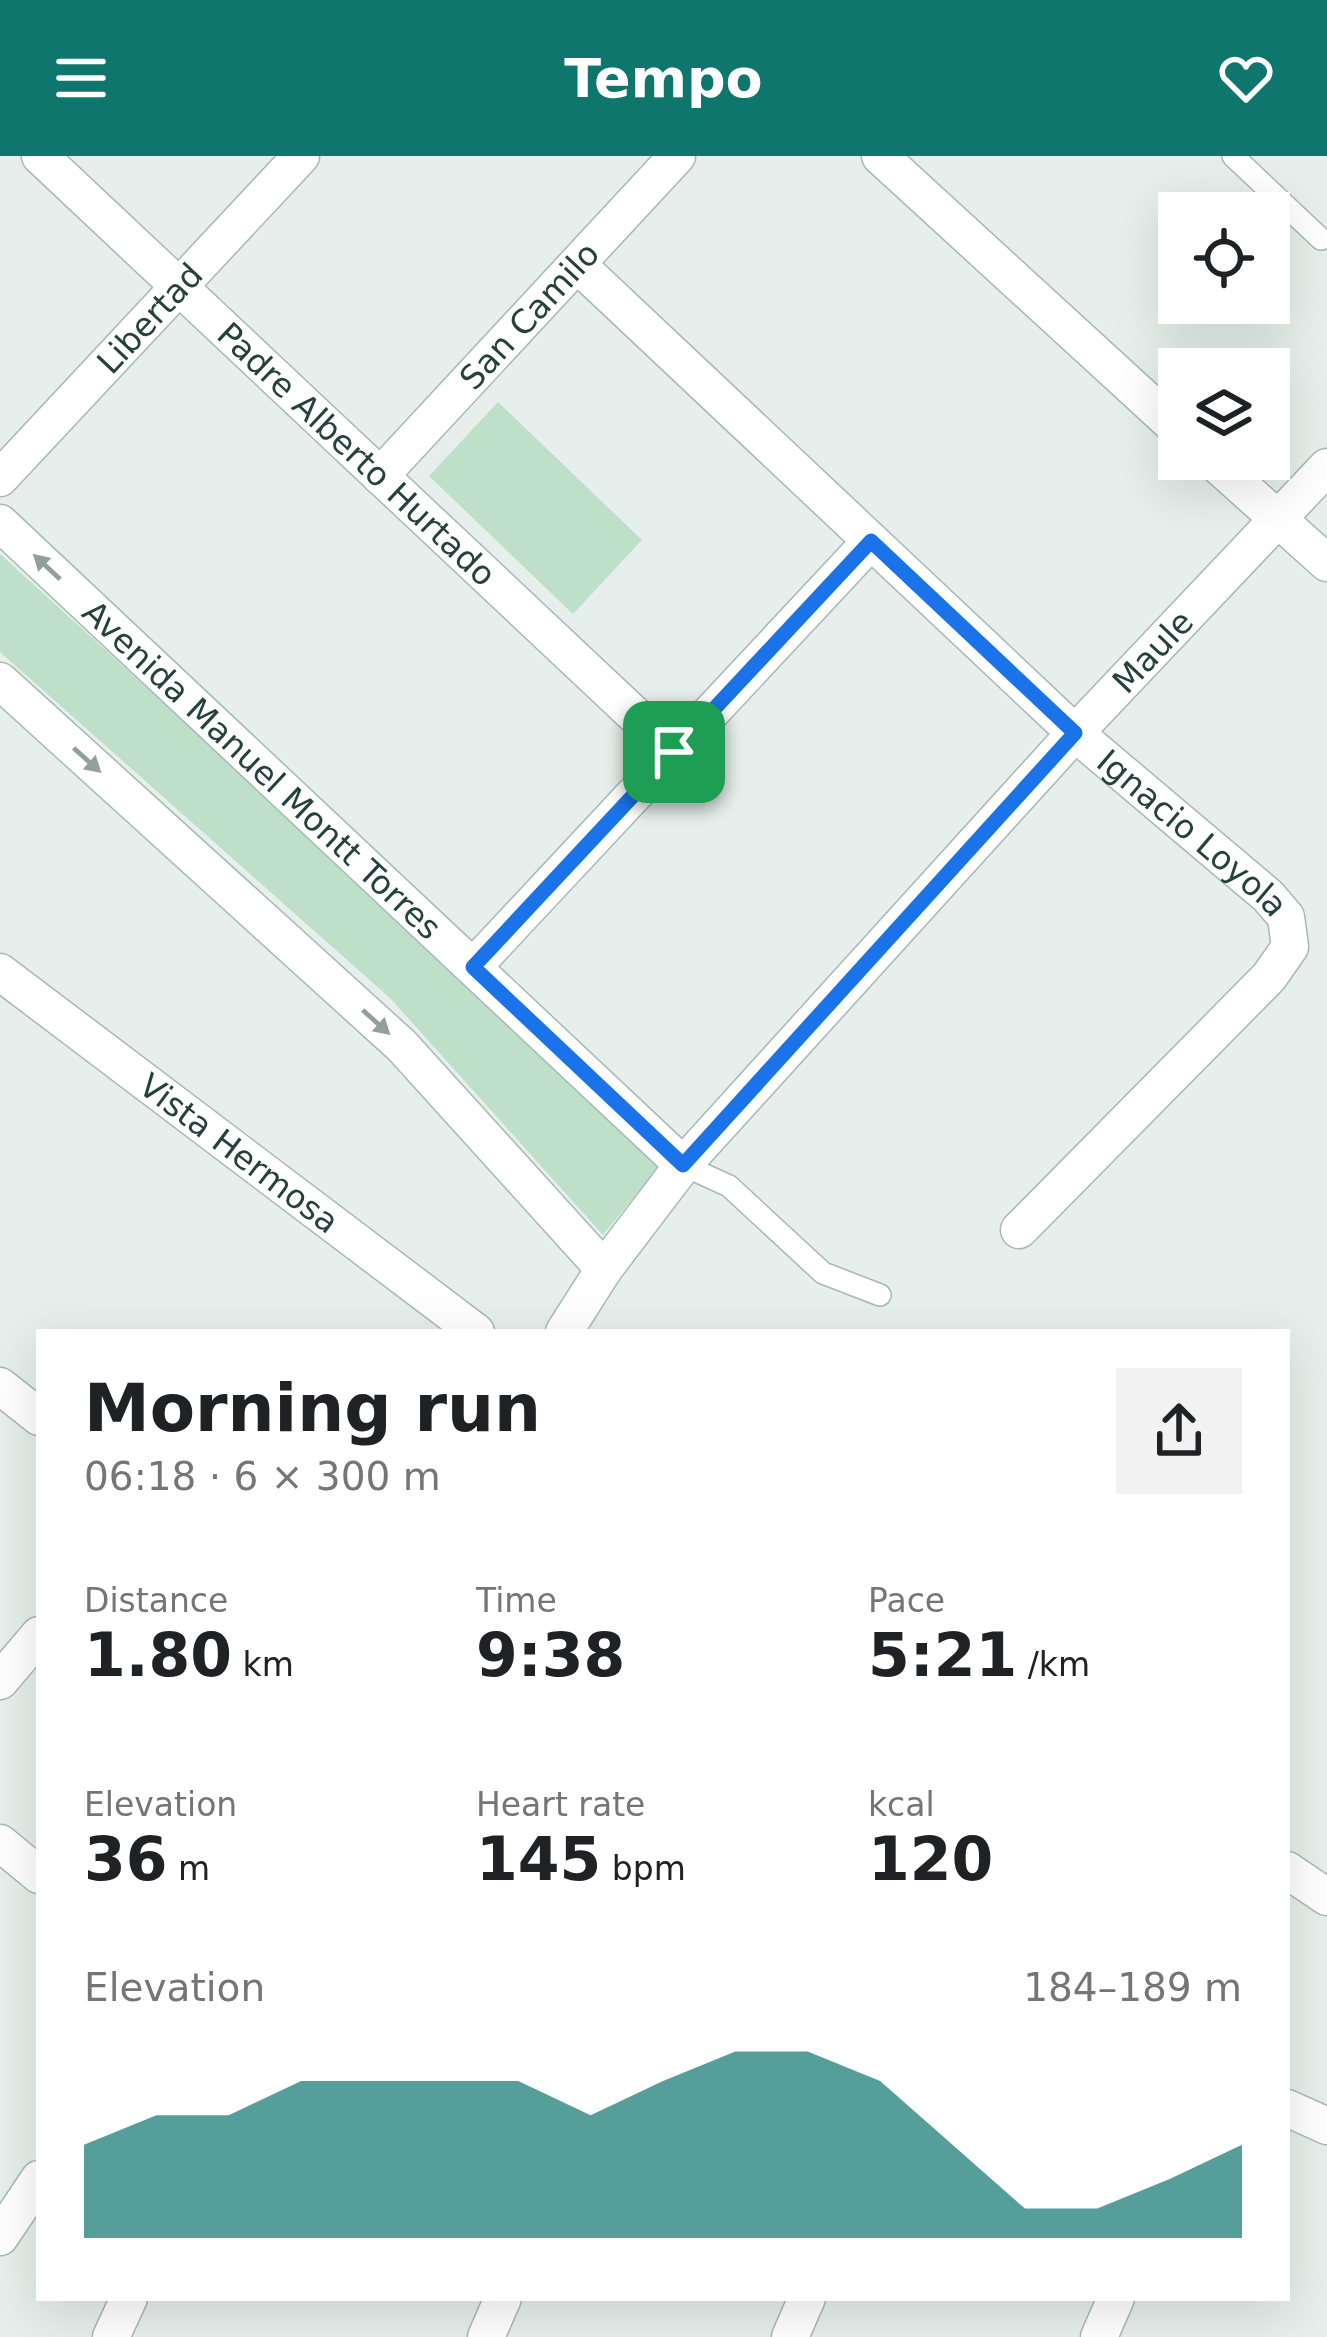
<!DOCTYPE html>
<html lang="en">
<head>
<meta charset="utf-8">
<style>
  body { margin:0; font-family:"DejaVu Sans",sans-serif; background:#f2f2f2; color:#202124; height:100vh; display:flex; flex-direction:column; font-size:45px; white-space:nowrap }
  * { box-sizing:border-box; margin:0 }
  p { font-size:39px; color:#757577 }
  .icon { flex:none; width:66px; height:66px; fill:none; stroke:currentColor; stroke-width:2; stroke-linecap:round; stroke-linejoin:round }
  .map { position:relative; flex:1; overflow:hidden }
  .details { position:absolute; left:36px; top:1173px; width:1254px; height:972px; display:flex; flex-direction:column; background:#fff; border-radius:0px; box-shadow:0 12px 48px #0002 }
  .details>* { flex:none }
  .buttons { position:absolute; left:1158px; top:36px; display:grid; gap:24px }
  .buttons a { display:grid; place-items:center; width:132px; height:132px; border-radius:0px; background:#fff; box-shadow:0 12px 48px #0002; font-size:60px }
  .pin { position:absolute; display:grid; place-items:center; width:102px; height:102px; color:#fff; margin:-51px; border-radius:24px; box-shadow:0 6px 18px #0006 }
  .round { display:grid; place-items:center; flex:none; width:126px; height:126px; border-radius:0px; background:#f2f2f2 }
  .summary { display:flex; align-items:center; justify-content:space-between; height:204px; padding:0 48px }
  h1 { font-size:66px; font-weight:700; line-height:90px }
  .stats { display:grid; grid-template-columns:repeat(3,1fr); gap:18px; height:204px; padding:12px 48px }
  .stats div { display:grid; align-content:center }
  .stats b { font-size:60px; font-weight:700 }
  .stats small { font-size:33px; font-weight:400 }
  .stats p { font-size:33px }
  .chart { height:336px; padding:24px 48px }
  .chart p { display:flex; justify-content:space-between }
  .chart svg { width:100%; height:216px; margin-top:12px; fill:#0f766e; opacity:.7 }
  header { display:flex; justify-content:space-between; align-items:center; height:156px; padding:0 48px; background:#0f766e; color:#fff; font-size:54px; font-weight:700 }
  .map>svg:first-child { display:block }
  .green { fill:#bfe0c8 }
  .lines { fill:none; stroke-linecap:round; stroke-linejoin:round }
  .lane-casing { stroke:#a8b8b2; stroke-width:24 }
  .street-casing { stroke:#a8b8b2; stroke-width:39 }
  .secondary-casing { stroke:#a4bbb3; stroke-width:39 }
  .lane { stroke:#fff; stroke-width:21 }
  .street { stroke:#fff; stroke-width:36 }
  .secondary { stroke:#fff; stroke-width:36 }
  .oneway { fill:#92a09c }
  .route-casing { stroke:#fff; stroke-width:24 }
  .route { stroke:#1a73e8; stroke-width:15 }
  .labels { text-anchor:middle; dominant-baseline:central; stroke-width:9; stroke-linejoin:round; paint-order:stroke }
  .street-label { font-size:33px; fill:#24423a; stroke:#f7fbf9 }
</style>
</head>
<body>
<header><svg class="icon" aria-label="menu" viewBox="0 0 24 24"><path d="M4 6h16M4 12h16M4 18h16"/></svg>Tempo<svg class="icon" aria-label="heart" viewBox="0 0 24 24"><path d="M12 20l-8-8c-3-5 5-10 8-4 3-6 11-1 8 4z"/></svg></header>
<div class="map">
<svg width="1327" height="2181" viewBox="0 0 1327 2181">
  <rect width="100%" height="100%" fill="#e6efeb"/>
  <path class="green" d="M498,246L642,384L573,458L429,320Z
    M0,398L389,752L661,1008L603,1079L391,843L0,496Z"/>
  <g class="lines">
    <g class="lane-casing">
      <path id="lane" d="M1233,0L1321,83
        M683,1009L729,1030L823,1117L880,1139"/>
    </g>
    <g class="street-casing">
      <g id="street">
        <path id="s1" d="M40,0L674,596"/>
        <path d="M880,0L1179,274"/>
        <path id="s2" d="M578,109L1075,577L1268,740L1286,761L1290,791L1269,821L1019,1074"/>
        <path d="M1211,303L1327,407"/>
        <path id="s3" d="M380,320L677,0"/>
        <path id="s4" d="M0,322L301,0"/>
        <path d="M473,811L871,385"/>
        <path id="s5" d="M0,816L476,1176"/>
        <path id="s6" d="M683,1009L1075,577L1327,311"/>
        <path d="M0,1230L39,1261"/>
        <path d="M0,1525L39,1479"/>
        <path d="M0,1687L39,1719"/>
        <path d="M1287,1714L1327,1741"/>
        <path d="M1287,1952L1327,1970"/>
        <path d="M111,2181L129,2142"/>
        <path d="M486,2181L503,2142"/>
        <path d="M790,2181L807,2142"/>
        <path d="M1099,2181L1116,2142"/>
      </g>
    </g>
    <g class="secondary-casing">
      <g id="secondary">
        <path id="s7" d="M0,367L683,1009L604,1113L564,1176"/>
        <path d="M0,525L402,890L604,1113"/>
        <path d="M0,2081L39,2023"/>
      </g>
    </g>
    <use href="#lane" class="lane"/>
    <use href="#street" class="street"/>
    <use href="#secondary" class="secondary"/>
  </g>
  <defs><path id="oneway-solid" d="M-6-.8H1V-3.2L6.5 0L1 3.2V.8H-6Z" transform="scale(3)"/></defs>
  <g class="oneway">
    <use href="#oneway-solid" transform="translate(47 411) rotate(-137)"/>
    <use href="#oneway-solid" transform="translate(87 604) rotate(42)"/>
    <use href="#oneway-solid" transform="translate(376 866) rotate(42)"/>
  </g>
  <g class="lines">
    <g class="route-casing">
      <path id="route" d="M871,385L1075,577L683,1009L473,811Z"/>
    </g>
    <use href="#route" class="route"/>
  </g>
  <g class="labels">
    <g class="street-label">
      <text stroke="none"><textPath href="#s3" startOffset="219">San Camilo</textPath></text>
      <text stroke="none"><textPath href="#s4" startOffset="219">Libertad</textPath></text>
      <text stroke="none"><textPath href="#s1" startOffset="435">Padre Alberto Hurtado</textPath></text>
      <text stroke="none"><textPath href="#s6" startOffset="696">Maule</textPath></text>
      <text stroke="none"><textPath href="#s7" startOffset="360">Avenida Manuel Montt Torres</textPath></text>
      <text stroke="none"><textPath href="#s2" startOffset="837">Ignacio Loyola</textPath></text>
      <text stroke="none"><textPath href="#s5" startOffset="300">Vista Hermosa</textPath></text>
    </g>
  </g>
</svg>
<div class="buttons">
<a><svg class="icon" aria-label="locate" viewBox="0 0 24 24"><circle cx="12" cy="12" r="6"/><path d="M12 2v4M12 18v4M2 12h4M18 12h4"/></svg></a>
<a><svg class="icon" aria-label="layers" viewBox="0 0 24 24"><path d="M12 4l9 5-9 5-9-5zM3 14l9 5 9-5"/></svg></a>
</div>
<div class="pin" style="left:674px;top:596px;background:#1e9e55"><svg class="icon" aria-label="arrive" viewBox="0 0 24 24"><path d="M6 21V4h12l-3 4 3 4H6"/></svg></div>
<section class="details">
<div class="summary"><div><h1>Morning run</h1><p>06:18 · 6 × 300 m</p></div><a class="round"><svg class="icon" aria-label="share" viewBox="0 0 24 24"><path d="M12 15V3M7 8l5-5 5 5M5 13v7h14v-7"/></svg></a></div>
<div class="stats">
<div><p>Distance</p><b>1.80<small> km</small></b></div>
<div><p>Time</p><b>9:38</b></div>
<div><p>Pace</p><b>5:21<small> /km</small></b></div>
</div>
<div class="stats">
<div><p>Elevation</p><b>36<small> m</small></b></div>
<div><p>Heart rate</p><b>145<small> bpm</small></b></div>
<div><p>kcal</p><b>120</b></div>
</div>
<div class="chart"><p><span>Elevation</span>184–189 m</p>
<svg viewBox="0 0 160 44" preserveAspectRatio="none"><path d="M0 44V25L10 19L20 19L30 12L40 12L50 12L60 12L70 19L80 12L90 6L100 6L110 12L120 25L130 38L140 38L150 32L160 25V44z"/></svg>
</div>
</section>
</div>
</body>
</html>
